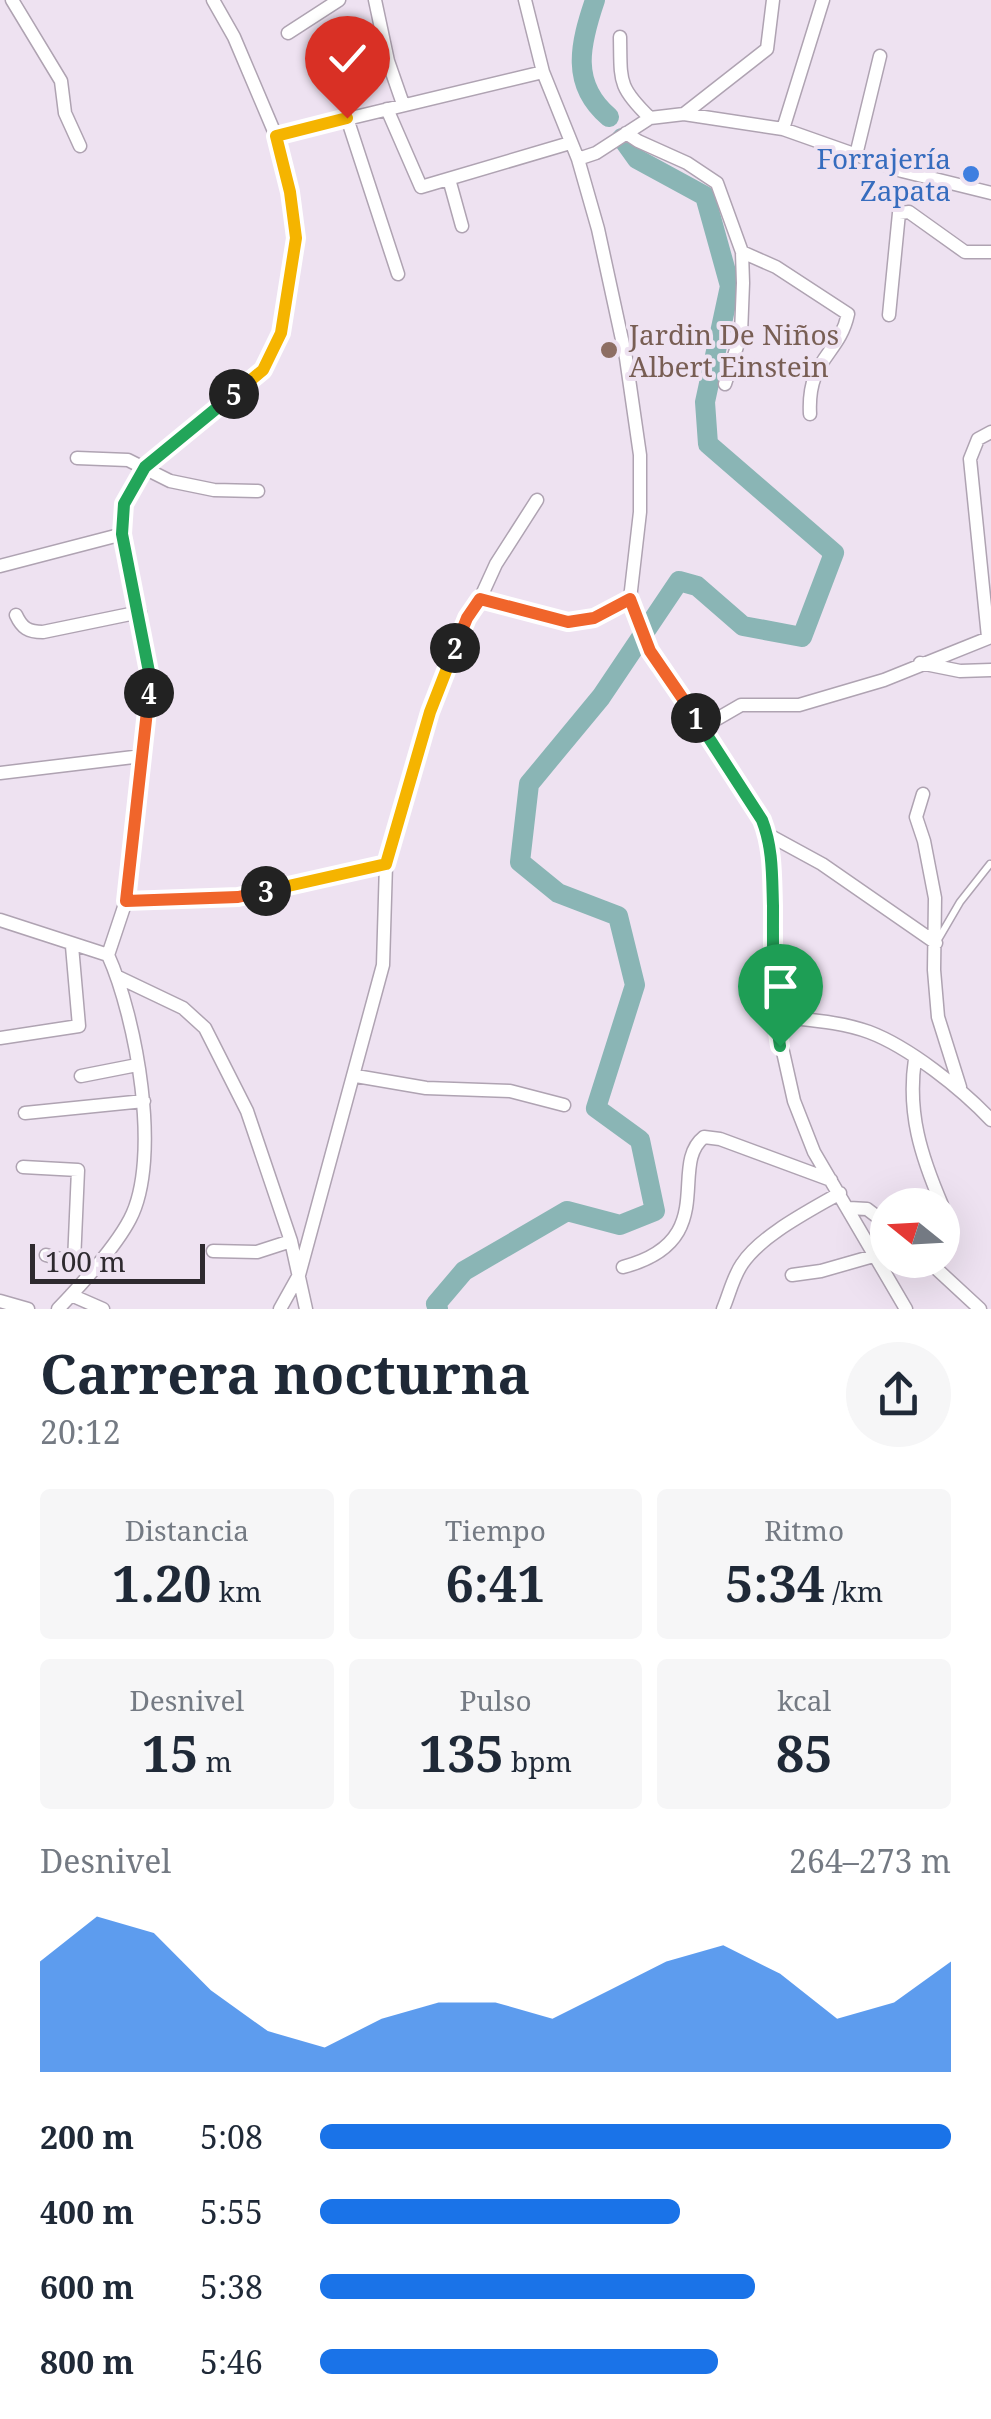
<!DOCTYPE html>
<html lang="es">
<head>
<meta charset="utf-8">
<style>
  body { margin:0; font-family:"Noto Serif",serif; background:#f6f6f7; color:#1f2937; height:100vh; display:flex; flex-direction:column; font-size:38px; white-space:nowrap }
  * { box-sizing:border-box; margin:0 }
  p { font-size:32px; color:#747a83 }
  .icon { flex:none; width:55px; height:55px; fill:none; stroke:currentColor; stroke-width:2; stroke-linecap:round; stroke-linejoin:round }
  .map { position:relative; height:1309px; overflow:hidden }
  .side { display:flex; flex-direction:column; background:#fff; flex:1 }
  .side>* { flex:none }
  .needle { width:65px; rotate:288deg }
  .fabs { position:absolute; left:870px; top:1188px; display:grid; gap:20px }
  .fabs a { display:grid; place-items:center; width:90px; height:90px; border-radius:50%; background:#fff; box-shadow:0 10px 40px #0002; font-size:50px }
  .scale { position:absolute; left:30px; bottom:25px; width:175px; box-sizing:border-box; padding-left:10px; border:5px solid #2e2a2f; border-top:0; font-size:28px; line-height:35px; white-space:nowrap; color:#2e2a2f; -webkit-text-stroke:8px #eee2f1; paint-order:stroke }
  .pin { position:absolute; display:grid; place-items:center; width:85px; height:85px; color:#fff; margin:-102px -42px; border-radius:50% 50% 50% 0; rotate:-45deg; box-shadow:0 0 10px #0007 }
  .pin .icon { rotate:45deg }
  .km { position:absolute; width:50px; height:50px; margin:-25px; border-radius:50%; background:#222; color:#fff; font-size:28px; line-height:50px; text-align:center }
  .round { display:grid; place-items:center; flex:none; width:105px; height:105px; border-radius:52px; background:#f6f6f7 }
  .headline { display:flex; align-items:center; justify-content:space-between; height:170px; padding:0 40px }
  h1 { font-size:55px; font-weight:700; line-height:75px }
  .metrics { display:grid; grid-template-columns:repeat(3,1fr); gap:15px; height:170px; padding:10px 40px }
  .metrics div { display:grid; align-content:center; border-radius:10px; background:#f6f6f7; text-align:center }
  .metrics b { font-size:50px; font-weight:700 }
  .metrics small { font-size:28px; font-weight:400 }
  .metrics p { font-size:28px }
  .chart { height:280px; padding:20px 40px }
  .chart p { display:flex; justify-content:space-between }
  .chart svg { width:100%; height:180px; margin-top:10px; fill:#1a73e8; opacity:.7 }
  ul { padding:0 40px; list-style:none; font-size:32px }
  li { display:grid; grid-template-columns:160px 120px 1fr; align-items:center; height:75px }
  li i { height:25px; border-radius:12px; background:#1a73e8 }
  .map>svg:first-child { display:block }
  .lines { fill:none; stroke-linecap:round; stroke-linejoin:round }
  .river { stroke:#8ab5b5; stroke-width:20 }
  .lane-casing { stroke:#afa3b2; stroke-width:9 }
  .street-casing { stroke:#afa3b2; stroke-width:15 }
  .lane { stroke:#fff; stroke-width:6 }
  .street { stroke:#fff; stroke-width:12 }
  .split-1-casing { stroke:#fff; stroke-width:20 }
  .split-2-casing { stroke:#fff; stroke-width:20 }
  .split-3-casing { stroke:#fff; stroke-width:20 }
  .split-4-casing { stroke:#fff; stroke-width:20 }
  .split-5-casing { stroke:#fff; stroke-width:20 }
  .split-6-casing { stroke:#fff; stroke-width:20 }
  .split-1 { stroke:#22a559; stroke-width:12 }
  .split-2 { stroke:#f0652b; stroke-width:12 }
  .split-3 { stroke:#f5b400; stroke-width:12 }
  .split-4 { stroke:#f0652b; stroke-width:12 }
  .split-5 { stroke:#22a559; stroke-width:12 }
  .split-6 { stroke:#f5b400; stroke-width:12 }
  .shop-dot { fill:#3f7fe0; stroke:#eee2f1; stroke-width:4 }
  .education-dot { fill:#8d6e63; stroke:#eee2f1; stroke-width:4 }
  .labels { text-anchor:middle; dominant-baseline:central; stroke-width:8; stroke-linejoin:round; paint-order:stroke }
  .shop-label { font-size:28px; fill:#366cbe; stroke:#eee2f1; text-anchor:end }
  .education-label { font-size:28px; fill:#785e54; stroke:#eee2f1; text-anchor:start }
</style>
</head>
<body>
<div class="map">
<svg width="991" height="1309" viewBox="0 0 991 1309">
  <rect width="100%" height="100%" fill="#eee2f1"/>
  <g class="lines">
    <path class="river" d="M595,0C580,44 570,84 609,117
      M438,1309L436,1304L464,1271L567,1211L620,1225L655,1211L640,1140L596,1108L635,985L618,916L558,893L520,862L529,784L601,697L679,581L697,586L743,626L802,637L834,553L708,444L705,402L730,286L705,196L637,159L622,138"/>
    <g class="lane-casing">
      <path id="lane" d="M939,938L960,902L990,864"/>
    </g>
    <g class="street-casing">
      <path id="street" d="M12,0L61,81L65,113L80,146
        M375,0L388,61L403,104
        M525,0L543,72L578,159L598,229L626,358L640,455V512L630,599
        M288,33L339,0
        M620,37C621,81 617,86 650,118
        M387,109L421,187L570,143
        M684,114L767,49L773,0
        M347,118L398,274
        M783,129L823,0
        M626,133L638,141L687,163L717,183L742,252L743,283L741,334L725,384
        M276,136L543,72
        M856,155L880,56
        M578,159L596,153L650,118L684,114L783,129L902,171L991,193
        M449,179L462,226
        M742,252L776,267L848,314C839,356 807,358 810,414
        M889,315L899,213L909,212L965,252H991
        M77,458L128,460L170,481L214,490L258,491
        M0,566L123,534
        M480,599L568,622L594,619L630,599
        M630,599L659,668L703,727L762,821L772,864L775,1016L794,1101L814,1152L906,1309
        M16,615C22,628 28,632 43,632L140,612
        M988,637L970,459L978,439L991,432
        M920,663L960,671L991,670
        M703,727L741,705H799L884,680L991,637
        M0,773L142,756
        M923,794L916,817L924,841L935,898L934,970L938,1017L960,1087
        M767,834L822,864L936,943
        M126,901L238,897L386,864
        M0,920L108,955
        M108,955L126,901L151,683L123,534L124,504L145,467L263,369L281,333L296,238L290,192L276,136L234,37L213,0
        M118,977L183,1008L205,1028L247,1111L291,1241L306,1309
        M775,1016C806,1020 839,1021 869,1032C909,1047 962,1089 991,1120
        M0,1038L79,1026L72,946
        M915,1059C907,1113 921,1156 942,1205
        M81,1076L137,1065
        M356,1076L426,1088L510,1091L564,1105
        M25,1113L144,1101
        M23,1167L78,1170L74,1262
        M849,1208L867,1209L888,1225
        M213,1251L257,1252L291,1241
        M46,1255L93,1268
        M927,1260L980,1309
        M623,1267C722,1241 667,1166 704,1137L720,1139L831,1180
        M792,1275L821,1271L877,1255
        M71,1295L103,1309
        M0,1301L28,1309
        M58,1309C79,1287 116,1246 130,1219C162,1158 136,1017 108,955
        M280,1309L299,1275L383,965L386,864L430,712L467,618L480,599L496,564L537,500
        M723,1309C729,1295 733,1277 742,1264C761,1235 811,1210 840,1193"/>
    </g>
    <use href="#lane" class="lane"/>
    <use href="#street" class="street"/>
  </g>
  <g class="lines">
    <g class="split-1-casing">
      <path id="split-1" d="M696,718L762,820C773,848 772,876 773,906C773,953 772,1000 780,1046"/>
    </g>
    <g class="split-2-casing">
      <path id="split-2" d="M455,648L467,618L480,599L568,622L594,618L630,599L650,651L696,718"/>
    </g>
    <g class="split-3-casing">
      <path id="split-3" d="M266,891L386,864L430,712L455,648"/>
    </g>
    <g class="split-4-casing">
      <path id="split-4" d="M149,693L126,901L238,897L266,891"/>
    </g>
    <g class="split-5-casing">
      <path id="split-5" d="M149,693L151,682L122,534L124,504L145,467L234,394"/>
    </g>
    <g class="split-6-casing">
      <path id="split-6" d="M234,394L263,370L281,333L296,238L290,192L276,136L347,118"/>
    </g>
    <use href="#split-1" class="split-1"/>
    <use href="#split-2" class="split-2"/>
    <use href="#split-3" class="split-3"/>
    <use href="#split-4" class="split-4"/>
    <use href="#split-5" class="split-5"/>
    <use href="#split-6" class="split-6"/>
  </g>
  <circle class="shop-dot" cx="971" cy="174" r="10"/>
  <circle class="education-dot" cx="609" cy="350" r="10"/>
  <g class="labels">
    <g class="shop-label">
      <text x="951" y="158">Forrajería<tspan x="951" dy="32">Zapata</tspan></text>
    </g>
    <g class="education-label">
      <text x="629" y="334">Jardin De Niños<tspan x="629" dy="32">Albert Einstein</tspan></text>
    </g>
  </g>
</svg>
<div class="fabs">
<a><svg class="needle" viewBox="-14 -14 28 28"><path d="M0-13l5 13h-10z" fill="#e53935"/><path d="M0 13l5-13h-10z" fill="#747a83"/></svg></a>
</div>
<div class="scale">100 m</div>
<div class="pin" style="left:780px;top:1046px;background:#1e9e55"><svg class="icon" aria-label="arrive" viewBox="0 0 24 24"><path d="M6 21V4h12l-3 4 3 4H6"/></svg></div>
<div class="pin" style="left:347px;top:118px;background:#d93025"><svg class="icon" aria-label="check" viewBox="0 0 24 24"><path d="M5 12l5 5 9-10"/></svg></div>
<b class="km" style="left:696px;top:718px">1</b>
<b class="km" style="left:455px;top:648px">2</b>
<b class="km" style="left:266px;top:891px">3</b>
<b class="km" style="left:149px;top:693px">4</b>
<b class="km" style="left:234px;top:394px">5</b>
</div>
<section class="side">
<div class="headline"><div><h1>Carrera nocturna</h1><p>20:12</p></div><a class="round"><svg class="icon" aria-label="share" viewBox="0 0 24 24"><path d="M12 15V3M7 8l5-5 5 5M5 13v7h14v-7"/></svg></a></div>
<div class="metrics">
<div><p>Distancia</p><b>1.20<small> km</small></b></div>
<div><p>Tiempo</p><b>6:41</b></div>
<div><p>Ritmo</p><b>5:34<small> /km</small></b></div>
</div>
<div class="metrics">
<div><p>Desnivel</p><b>15<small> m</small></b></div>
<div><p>Pulso</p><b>135<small> bpm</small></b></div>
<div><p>kcal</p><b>85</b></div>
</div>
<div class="chart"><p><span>Desnivel</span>264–273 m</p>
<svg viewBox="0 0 160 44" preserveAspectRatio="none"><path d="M0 44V17L10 6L20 10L30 24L40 34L50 38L60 31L70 27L80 27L90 31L100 24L110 17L120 13L130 20L140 31L150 27L160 17V44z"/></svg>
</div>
<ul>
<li><b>200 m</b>5:08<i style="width:100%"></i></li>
<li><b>400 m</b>5:55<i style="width:57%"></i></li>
<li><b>600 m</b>5:38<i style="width:69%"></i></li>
<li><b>800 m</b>5:46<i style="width:63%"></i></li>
</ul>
</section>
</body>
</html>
